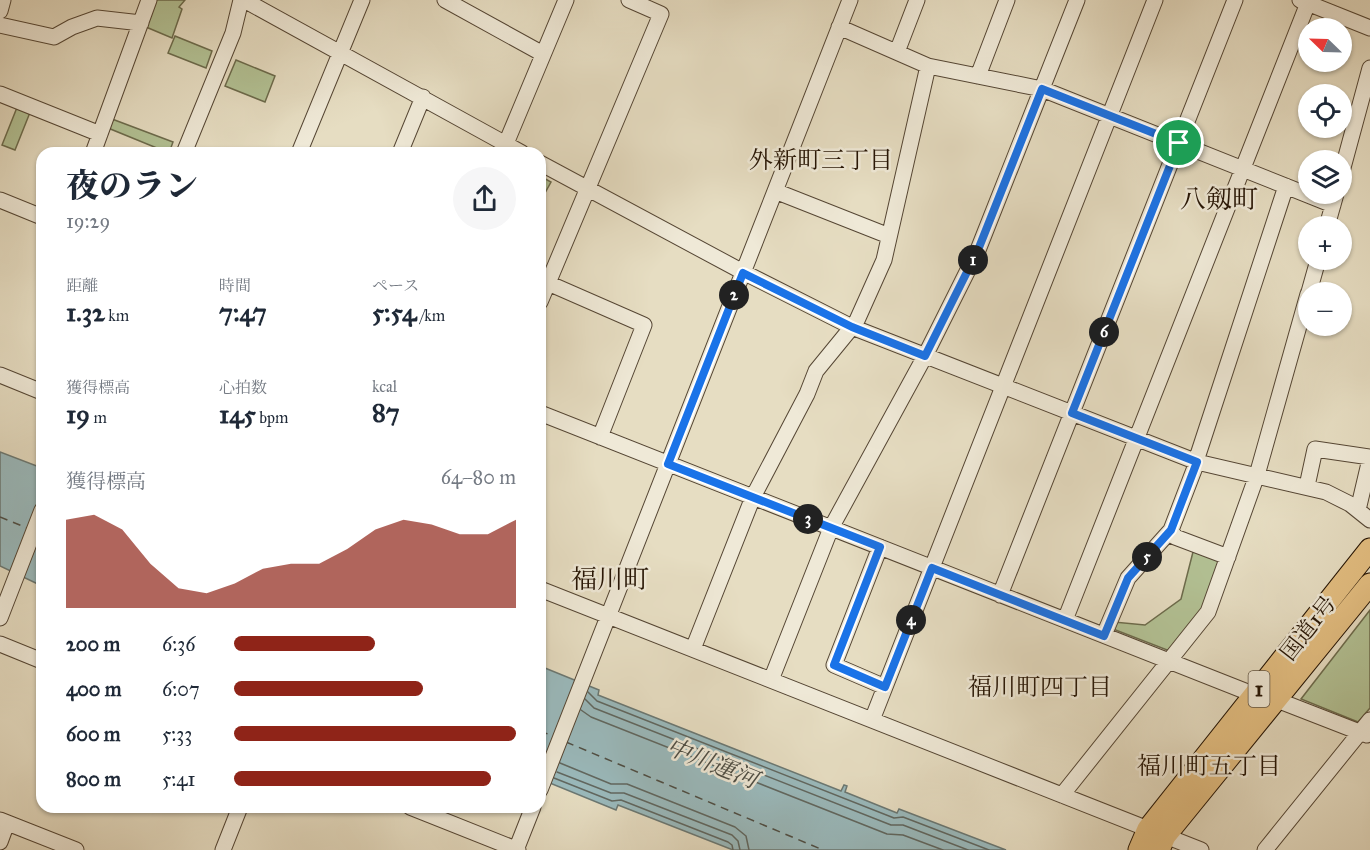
<!DOCTYPE html>
<html lang="ja">
<head>
<meta charset="utf-8">
<style>
  body { margin:0; font-family:"IM FELL Great Primer","Noto Serif JP",serif; background:#f6f6f7; color:#1f2937; height:100vh; display:flex; flex-direction:column; font-size:22px; white-space:nowrap }
  * { box-sizing:border-box; margin:0 }
  p { font-size:20px; color:#747a83 }
  .icon { flex:none; width:33px; height:33px; fill:none; stroke:currentColor; stroke-width:2; stroke-linecap:round; stroke-linejoin:round }
  .map { position:relative; flex:1; overflow:hidden }
  .panel { position:absolute; left:36px; top:147px; width:510px; height:666px; display:flex; flex-direction:column; background:#fff; border-radius:18px; box-shadow:0 2px 4px #0004 }
  .panel>* { flex:none }
  .needle { width:39px; rotate:293deg }
  .buttons { position:absolute; left:1298px; top:18px; display:grid; gap:12px }
  .buttons a { display:grid; place-items:center; width:54px; height:54px; border-radius:50%; background:#fff; box-shadow:0 2px 4px #0004; font-size:30px }
  .pin { position:absolute; display:grid; place-items:center; width:51px; height:51px; color:#fff; margin:-26px; border:3px solid #fff; border-radius:50%; box-shadow:0 2px 6px #0007 }
  .km { position:absolute; width:30px; height:30px; margin:-15px; border-radius:50%; background:#222; color:#fff; font-size:16px; line-height:30px; text-align:center }
  .round { display:grid; place-items:center; flex:none; width:63px; height:63px; border-radius:32px; background:#f6f6f7 }
  .head { display:flex; align-items:center; justify-content:space-between; height:102px; padding:0 30px }
  h1 { font-size:33px; font-weight:800; line-height:45px }
  .metrics { display:grid; grid-template-columns:repeat(3,1fr); gap:9px; height:102px; padding:6px 30px }
  .metrics div { display:grid; align-content:center }
  .metrics b { font-size:26px; font-weight:800 }
  .metrics small { font-size:16px; font-weight:400 }
  .metrics p { font-size:16px }
  .chart { height:168px; padding:12px 30px }
  .chart p { display:flex; justify-content:space-between }
  .chart svg { width:100%; height:108px; margin-top:6px; fill:#8f2418; opacity:.7 }
  ul { padding:0 30px; list-style:none; font-size:20px }
  li { display:grid; grid-template-columns:96px 72px 1fr; align-items:center; height:45px }
  li i { height:15px; border-radius:8px; background:#8f2418 }
  .map>svg:first-child { display:block }
  .green { fill:#b3c295; stroke:#6c6b4c; stroke-width:1.5 }
  .water { fill:#9ababd; stroke:#6b7873; stroke-width:1.5 }
  .lines { fill:none; stroke-linecap:round; stroke-linejoin:round }
  .shore { stroke:#606760; stroke-width:1.5 }
  .ferry { stroke:#4e4e45; stroke-width:1.5; stroke-dasharray:8 6; stroke-linecap:butt }
  .minor-casing { stroke:#554634; stroke-width:17 }
  .highway-casing { stroke:#251404; stroke-width:23 }
  .minor { stroke:#efe9d7; stroke-width:15 }
  .highway { stroke:#e3be81; stroke-width:21 }
  .route-casing { stroke:#fff; stroke-width:12 }
  .route { stroke:#1a73e8; stroke-width:8 }
  .labels { text-anchor:middle; dominant-baseline:central; stroke-width:5; stroke-linejoin:round; paint-order:stroke }
  .shield { fill:#efe9d7; stroke:#625443; stroke-width:1.5 }
  .shield-label { font-size:21px; font-weight:bold; fill:#251404 }
  .street-label { font-size:22px; fill:#251404; stroke:#efe9d7 }
  .neighbourhood-label { font-size:24px; fill:#251404; stroke:#efe9d7 }
  .water-label { font-size:24px; font-style:italic; fill:#4e4e45; stroke:#efe9d7 }
  .quarter-label { font-size:26px; fill:#251404; stroke:#efe9d7 }
</style>
</head>
<body>
<div class="map">
<svg width="1370" height="850" viewBox="0 0 1370 850">
  <rect width="100%" height="100%" fill="#e6ddc2"/>
  <filter id="stains"><feTurbulence type="fractalNoise" baseFrequency=".00333" numOctaves="4"/><feColorMatrix values="0 0 0 0 .2 0 0 0 0 .09 0 0 0 0 .02 0 0 0 .5 -.17"/></filter>
  <radialGradient id="worn" r=".72"><stop offset=".6" stop-color="#630" stop-opacity="0"/><stop offset="1" stop-color="#630" stop-opacity=".3"/></radialGradient>
  <path class="green" d="M156,0H185L179,7L182,9L172,38L146,27Z
    M175,36L212,51L206,68L168,53Z
    M236,60L275,76L265,102L225,86Z
    M18,105L31,110L15,150L2,145Z
    M112,119L173,142L169,153L108,128Z
    M540,176L551,182L540,202Z
    M1194,548L1221,559L1204,608L1171,649L1167,650L1113,629L1114,622L1145,625L1181,599Z
    M1370,610V708L1358,722L1301,699Z"/>
  <path class="water" d="M0,452L42,468V586L0,566Z
    M540,666L599,690L598,695L841,791L844,785L847,786L845,792L897,813L899,809L1006,850H733L618,805L616,810L540,779Z"/>
  <g class="lines">
    <path class="shore" d="M588,692L597,701L894,818L903,817L989,850
      M585,699L594,708L891,825H903L968,850
      M581,710L591,717L887,834L903,835L943,850
      M560,763L611,784H627L735,827L746,836L749,850
      M557,772L611,793H624L732,835L738,841L740,850
      M554,778L612,801L621,800L728,842L732,845L733,850"/>
    <path class="ferry" d="M0,517L27,528
      M540,731L553,736
      M566,742L823,850"/>
    <g class="minor-casing">
      <path id="minor" d="M244,0L522,153
        M445,0L543,54
        M1300,0L1370,28
        M0,11L3,0
        M0,25L54,37L72,27L97,18L141,23
        M839,27L928,66L1042,89L1333,205
        M897,52L917,0
        M978,76L1007,0
        M0,94L100,134
        M93,153L149,0
        M184,153L233,33L241,0
        M299,153L362,0
        M400,153L423,97
        M502,153L566,0
        M540,163L743,272L852,327L1197,462L1326,492L1350,504L1370,520
        M1341,175L1370,68
        M775,191L889,236
        M0,200L42,217
        M1327,226L1336,194
        M548,283L644,325L600,437
        M1309,292L1318,260
        M540,302L661,14L629,0
        M854,327L884,260L928,66
        M0,375L42,392
        M540,413L1255,695
        M1196,461L1286,186
        M1307,486L1315,449L1370,457
        M1358,510L1370,459
        M1171,530L1175,537L1228,557
        M880,547L834,665L885,687
        M540,589L1201,850
        M1000,595L1235,0
        M0,618L42,510
        M1065,620L1308,3
        M1104,635L1128,578L1171,530L1197,462
        M0,644L42,661
        M693,649L753,497L807,394L816,371L852,327
        M771,680L831,528L925,356L978,250L1077,0
        M1277,700L1367,735
        M872,720L1155,0
        M540,790L850,0
        M1062,795L1208,612L1257,475L1308,294
        M410,807L518,850
        M0,820L76,850
        M0,842L7,823
        M223,850L240,807
        M516,850L533,807
        M1265,850L1370,720"/>
    </g>
    <g class="highway-casing">
      <path id="highway" d="M1139,850L1148,829L1370,549
        M1159,850L1165,836L1370,584"/>
    </g>
    <use href="#minor" class="minor"/>
    <use href="#highway" class="highway"/>
  </g>
  <g class="lines">
    <g class="route-casing">
      <path id="route" d="M1042,89L1179,143L1072,413L1197,462L1171,530L1128,578L1104,636L932,568L885,687L834,665L880,547L668,464L743,273L852,327L925,356L978,250Z"/>
    </g>
    <use href="#route" class="route"/>
  </g>
  <g class="labels">
    <rect class="shield" x="1248.5" y="671" width="21" height="36" rx="4.5"/>
    <g class="shield-label">
      <text x="1259" y="689">1</text>
    </g>
    <g class="street-label">
      <text transform="translate(1308 628) rotate(-52)">国道1号</text>
    </g>
    <g class="neighbourhood-label">
      <text x="821" y="160">外新町三丁目</text>
      <text x="1040" y="687">福川町四丁目</text>
      <text x="1209" y="766">福川町五丁目</text>
    </g>
    <g class="water-label">
      <text transform="translate(712 763) rotate(22)">中川運河</text>
    </g>
    <g class="quarter-label">
      <text x="1219" y="199">八剱町</text>
      <text x="610" y="579">福川町</text>
    </g>
  </g>
  <rect width="100%" height="100%" filter="url(#stains)"/>
  <rect width="100%" height="100%" fill="url(#worn)"/>
</svg>
<div class="buttons">
<a><svg class="needle" viewBox="-14 -14 28 28"><path d="M0-13l5 13h-10z" fill="#e53935"/><path d="M0 13l5-13h-10z" fill="#747a83"/></svg></a>
<a><svg class="icon" aria-label="locate" viewBox="0 0 24 24"><circle cx="12" cy="12" r="6"/><path d="M12 2v4M12 18v4M2 12h4M18 12h4"/></svg></a>
<a><svg class="icon" aria-label="layers" viewBox="0 0 24 24"><path d="M12 4l9 5-9 5-9-5zM3 14l9 5 9-5"/></svg></a>
<a>+</a>
<a>−</a>
</div>
<div class="pin" style="left:1179px;top:143px;background:#1e9e55"><svg class="icon" aria-label="arrive" viewBox="0 0 24 24"><path d="M6 21V4h12l-3 4 3 4H6"/></svg></div>
<b class="km" style="left:973px;top:260px">1</b>
<b class="km" style="left:734px;top:295px">2</b>
<b class="km" style="left:808px;top:519px">3</b>
<b class="km" style="left:911px;top:620px">4</b>
<b class="km" style="left:1147px;top:557px">5</b>
<b class="km" style="left:1104px;top:332px">6</b>
<section class="panel">
<div class="head"><div><h1>夜のラン</h1><p>19:29</p></div><a class="round"><svg class="icon" aria-label="share" viewBox="0 0 24 24"><path d="M12 15V3M7 8l5-5 5 5M5 13v7h14v-7"/></svg></a></div>
<div class="metrics">
<div><p>距離</p><b>1.32<small> km</small></b></div>
<div><p>時間</p><b>7:47</b></div>
<div><p>ペース</p><b>5:54<small> /km</small></b></div>
</div>
<div class="metrics">
<div><p>獲得標高</p><b>19<small> m</small></b></div>
<div><p>心拍数</p><b>145<small> bpm</small></b></div>
<div><p>kcal</p><b>87</b></div>
</div>
<div class="chart"><p><span>獲得標高</span>64–80 m</p>
<svg viewBox="0 0 160 44" preserveAspectRatio="none"><path d="M0 44V8L10 6L20 12L30 26L40 36L50 38L60 34L70 28L80 26L90 26L100 20L110 12L120 8L130 10L140 14L150 14L160 8V44z"/></svg>
</div>
<ul>
<li><b>200 m</b>6:36<i style="width:50%"></i></li>
<li><b>400 m</b>6:07<i style="width:67%"></i></li>
<li><b>600 m</b>5:33<i style="width:100%"></i></li>
<li><b>800 m</b>5:41<i style="width:91%"></i></li>
</ul>
</section>
</div>
</body>
</html>
